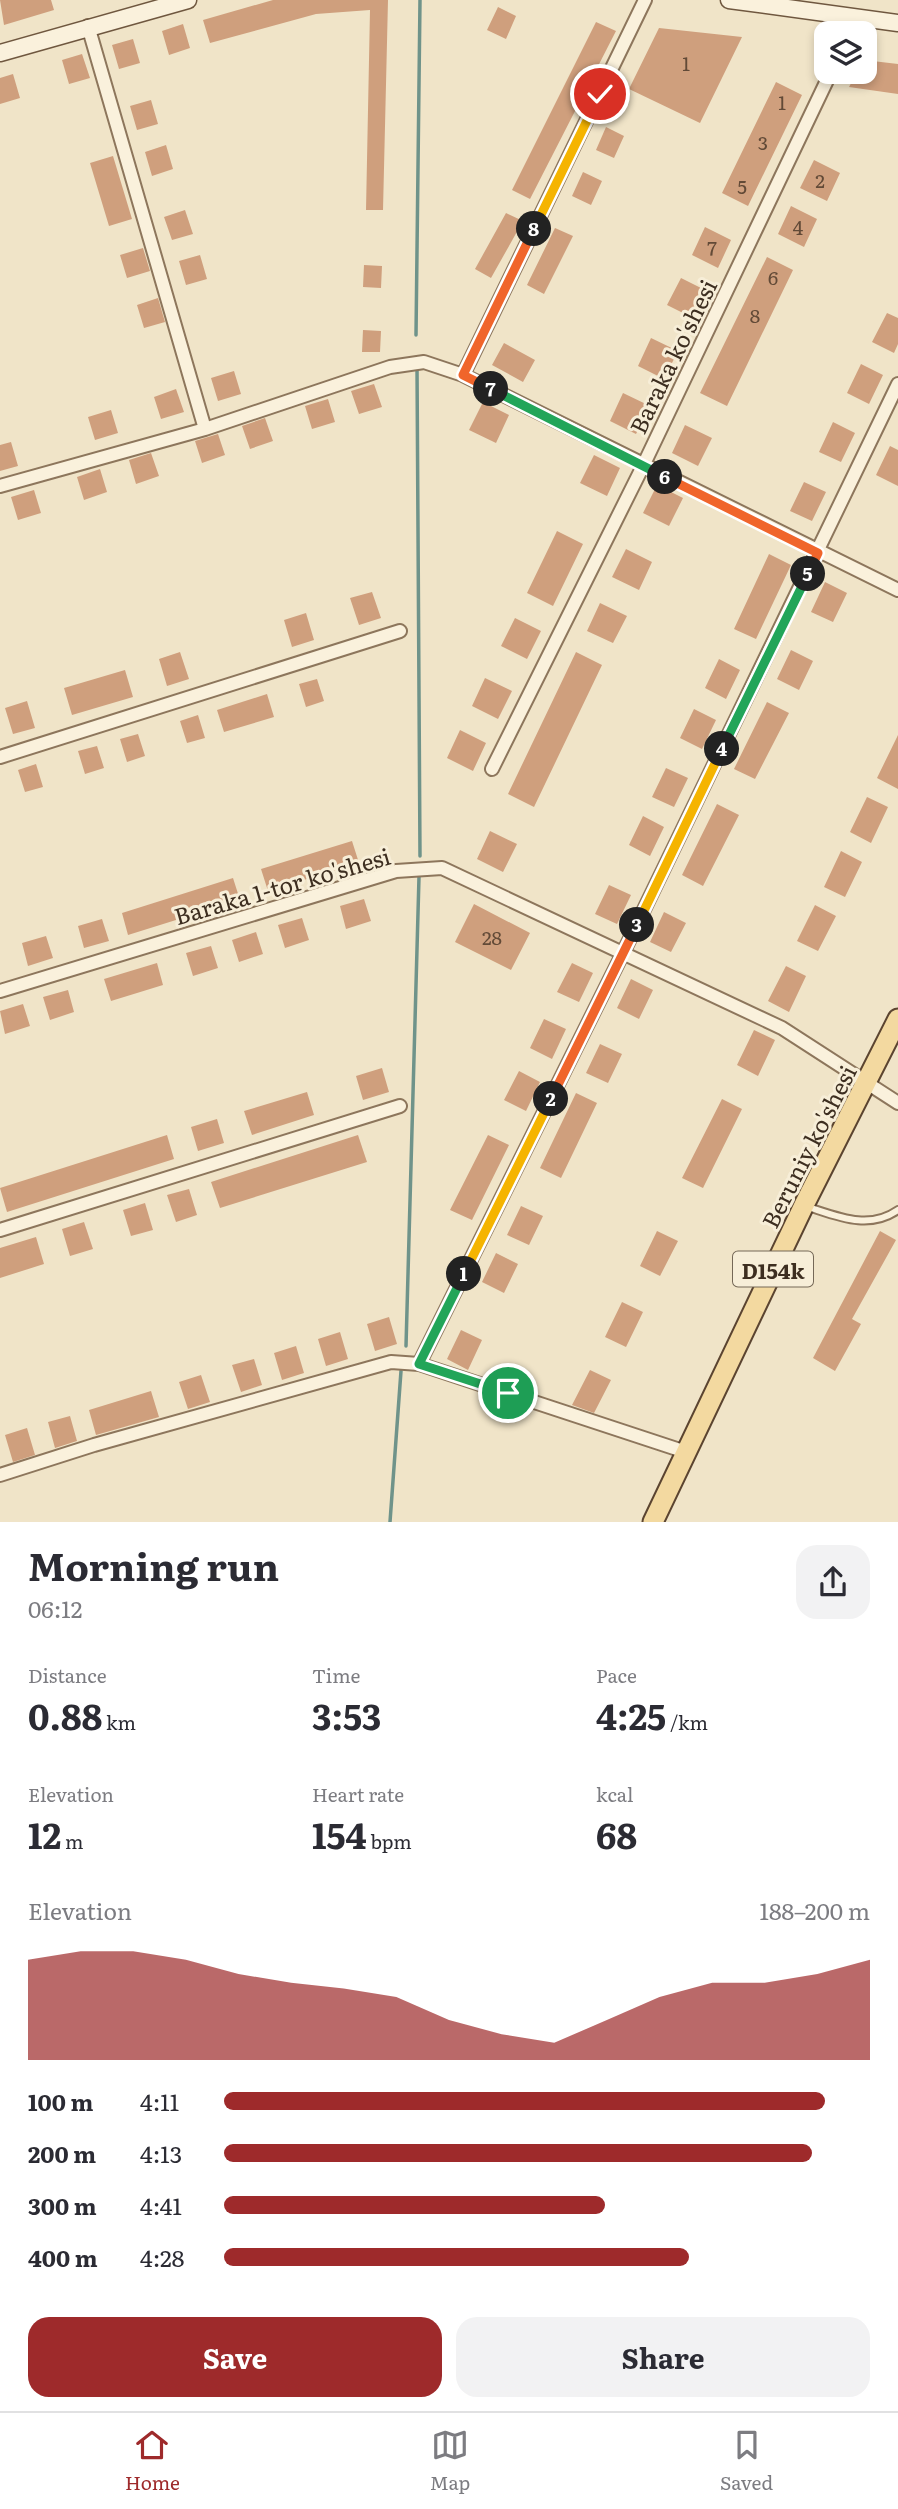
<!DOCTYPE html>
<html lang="en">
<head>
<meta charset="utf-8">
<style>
  body { margin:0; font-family:Literata,serif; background:#f2f2f3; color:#2b2b33; height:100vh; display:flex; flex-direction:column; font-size:26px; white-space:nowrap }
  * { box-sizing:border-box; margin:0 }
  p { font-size:23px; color:#7c7c81 }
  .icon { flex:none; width:38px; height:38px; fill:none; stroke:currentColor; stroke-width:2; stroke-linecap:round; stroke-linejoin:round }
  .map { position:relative; height:1522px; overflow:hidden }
  .panel { display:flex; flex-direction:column; background:#fff; flex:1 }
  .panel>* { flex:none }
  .buttons { position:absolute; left:814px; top:21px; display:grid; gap:14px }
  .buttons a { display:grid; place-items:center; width:63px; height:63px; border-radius:14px; background:#fff; box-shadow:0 4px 10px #0003; font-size:35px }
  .pin { position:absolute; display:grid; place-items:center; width:60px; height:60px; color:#fff; margin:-30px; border:4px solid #fff; border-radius:50%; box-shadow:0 2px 7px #0007 }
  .km { position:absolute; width:35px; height:35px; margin:-18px; border-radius:50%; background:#222; color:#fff; font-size:19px; line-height:35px; text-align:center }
  .round { display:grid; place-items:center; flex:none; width:74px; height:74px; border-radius:21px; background:#f2f2f3 }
  .overview { display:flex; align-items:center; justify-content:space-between; height:119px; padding:0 28px }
  h1 { font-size:38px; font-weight:700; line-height:52px }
  .stats { display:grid; grid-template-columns:repeat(3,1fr); gap:10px; height:119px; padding:7px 28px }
  .stats div { display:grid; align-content:center }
  .stats b { font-size:35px; font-weight:700 }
  .stats small { font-size:19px; font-weight:400 }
  .stats p { font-size:19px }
  .chart { height:196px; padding:14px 28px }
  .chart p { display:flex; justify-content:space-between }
  .chart svg { width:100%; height:126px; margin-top:7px; fill:#9e2a2b; opacity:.7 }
  .button { display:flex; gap:14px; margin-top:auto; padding:14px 28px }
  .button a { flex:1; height:80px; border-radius:21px; background:#9e2a2b; color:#fff; font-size:28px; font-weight:700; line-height:80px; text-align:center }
  .button a+a { background:#f2f2f3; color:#2b2b33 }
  ul { padding:0 28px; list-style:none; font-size:23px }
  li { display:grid; grid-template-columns:112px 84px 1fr; align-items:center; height:52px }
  li i { height:18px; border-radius:9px; background:#9e2a2b }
  .menu { display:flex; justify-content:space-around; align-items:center; height:98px; border-top:2px solid #e1e1e2; background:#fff; font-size:19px; color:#7c7c81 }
  .menu a { display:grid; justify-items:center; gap:4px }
  .menu .on { color:#9e2a2b }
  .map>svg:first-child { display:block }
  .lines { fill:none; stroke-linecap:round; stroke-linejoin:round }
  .stream { stroke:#6f938a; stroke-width:3.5 }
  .building { fill:#cf9f7d }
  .lane-casing { stroke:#8d765c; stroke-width:10 }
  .street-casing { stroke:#8d765c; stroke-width:16 }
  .secondary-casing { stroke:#6f573f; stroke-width:19 }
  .primary-casing { stroke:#5b4430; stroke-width:23 }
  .lane { stroke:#faf1dc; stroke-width:6 }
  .street { stroke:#faf1dc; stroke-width:12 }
  .secondary { stroke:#faf1dc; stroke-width:16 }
  .primary { stroke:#f3d9a0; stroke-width:19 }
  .split-1-casing { stroke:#fff; stroke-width:14 }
  .split-2-casing { stroke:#fff; stroke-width:14 }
  .split-3-casing { stroke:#fff; stroke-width:14 }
  .split-4-casing { stroke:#fff; stroke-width:14 }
  .split-5-casing { stroke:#fff; stroke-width:14 }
  .split-6-casing { stroke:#fff; stroke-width:14 }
  .split-7-casing { stroke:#fff; stroke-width:14 }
  .split-8-casing { stroke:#fff; stroke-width:14 }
  .split-9-casing { stroke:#fff; stroke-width:14 }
  .split-1 { stroke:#22a559; stroke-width:9 }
  .split-2 { stroke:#f5b400; stroke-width:9 }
  .split-3 { stroke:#f0652b; stroke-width:9 }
  .split-4 { stroke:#f5b400; stroke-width:9 }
  .split-5 { stroke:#22a559; stroke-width:9 }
  .split-6 { stroke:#f0652b; stroke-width:9 }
  .split-7 { stroke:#22a559; stroke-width:9 }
  .split-8 { stroke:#f0652b; stroke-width:9 }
  .split-9 { stroke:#f5b400; stroke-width:9 }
  .labels { text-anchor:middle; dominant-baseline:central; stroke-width:6; stroke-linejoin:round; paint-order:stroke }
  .number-label { font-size:19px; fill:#624a37 }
  .shield { fill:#f7eed8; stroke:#756857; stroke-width:2 }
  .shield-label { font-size:21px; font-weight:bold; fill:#3d2e20 }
  .street-label { font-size:23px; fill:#3d2e20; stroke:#f7eed8 }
</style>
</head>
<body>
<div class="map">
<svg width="898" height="1522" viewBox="0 0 898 1522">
  <rect width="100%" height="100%" fill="#f0e4c8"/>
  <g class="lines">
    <path class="stream" d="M416,335L420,0
      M417,366L420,856
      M406,1346L419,877
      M390,1522L401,1371"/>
  </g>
  <path class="building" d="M0,0H51L54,10L4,25Z
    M273,0H388L383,210H366L370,10L316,14L210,43L203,20Z
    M498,7L516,16L506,39L487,30Z
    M596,22L616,31L530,199L512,190Z
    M183,24L190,48L169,55L162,31Z
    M659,28L742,37L700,123L629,89Z
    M133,39L140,63L119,69L112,45Z
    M82,54L90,78L69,84L62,60Z
    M864,60L898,64V94L849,87L857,72H864Z
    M13,74L20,98L0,104V78Z
    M776,82L802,95L748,206L722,193Z
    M151,100L158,124L137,130L130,106Z
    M606,127L624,136L614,158L596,150Z
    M166,145L173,169L152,176L145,152Z
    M113,156L132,219L109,226L90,163Z
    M814,160L840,173L827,201L800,188Z
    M583,172L602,181L591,205L572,196Z
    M791,206L817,219L804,247L778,234Z
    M185,210L193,234L172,240L164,217Z
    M506,213L523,221L491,278L475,269Z
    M705,227L731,240L718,268L692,255Z
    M555,228L573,236L544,294L527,285Z
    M143,248L150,271L127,278L120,255Z
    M200,255L207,279L186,285L179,261Z
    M767,257L793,270L727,406L700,393Z
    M364,265L382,266L381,288L363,287Z
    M681,278L707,291L693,318L667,305Z
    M158,298L165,322L144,328L137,305Z
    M887,313L898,318V344L894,353L872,342Z
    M363,330L381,331L380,352H362Z
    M651,338L678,351L664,379L638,366Z
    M504,343L535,360L523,382L492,365Z
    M861,364L883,375L869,404L847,393Z
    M234,371L241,394L218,401L211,378Z
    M374,384L382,407L359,414L351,391Z
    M176,389L184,412L161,419L154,397Z
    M623,393L650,406L636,434L610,421Z
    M328,399L335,422L312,429L305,406Z
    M483,402L509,415L496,443L469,430Z
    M111,410L118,433L95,440L88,417Z
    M265,418L273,441L250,449L242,426Z
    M833,422L855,433L841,462L819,452Z
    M685,425L712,438L698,466L672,453Z
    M218,434L225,455L202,463L195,441Z
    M11,442L18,466L0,471V445Z
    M890,446L898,450V486L876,475Z
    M151,453L159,476L136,484L129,460Z
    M594,455L620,468L607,496L580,483Z
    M100,469L107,492L84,500L77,477Z
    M804,482L826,492L812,521L790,511Z
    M657,485L683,498L669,526L643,513Z
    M34,490L41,513L18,520L11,497Z
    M557,531L583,544L553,606L527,593Z
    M626,549L652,562L639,590L612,577Z
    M769,554L791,565L756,639L734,629Z
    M825,582L847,593L833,622L811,612Z
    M372,592L381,618L359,625L350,598Z
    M600,603L627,616L613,643L587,631Z
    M306,613L314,640L292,647L284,620Z
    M515,618L541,631L527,659L501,646Z
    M791,650L813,661L799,690L777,679Z
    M180,652L189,679L167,686L159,659Z
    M576,652L602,665L534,807L508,794Z
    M719,659L740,670L726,699L705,688Z
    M125,670L133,697L72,715L64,688Z
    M485,678L512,691L498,719L472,706Z
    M317,679L324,701L306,707L299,684Z
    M267,694L274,717L224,732L217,710Z
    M27,701L35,728L13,734L5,708Z
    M767,702L789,713L755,779L734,769Z
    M694,709L716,720L702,749L680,738Z
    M198,715L205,738L187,743L180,721Z
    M460,730L486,743L473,771L447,758Z
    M138,734L145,756L127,762L120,739Z
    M898,735V789L877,778Z
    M97,746L104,768L85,774L78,751Z
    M36,764L43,787L25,792L18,770Z
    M666,768L688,778L674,807L652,797Z
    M867,797L888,807L871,843L850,832Z
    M717,804L739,815L703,886L682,875Z
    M643,816L664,827L650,856L629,845Z
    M490,831L517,844L503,872L477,859Z
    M352,841L359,863L268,891L261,869Z
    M841,851L862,862L845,897L824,887Z
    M233,878L240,900L128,935L122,913Z
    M609,885L631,895L617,924L595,914Z
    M364,899L371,921L346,929L340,906Z
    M474,904L530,933L511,970L455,942Z
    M815,905L836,916L818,951L797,941Z
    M664,912L686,923L671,952L650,942Z
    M302,918L309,940L285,948L278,925Z
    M102,919L109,941L84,948L78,926Z
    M256,932L263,954L239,962L232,940Z
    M46,936L53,958L28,966L22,943Z
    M211,946L218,968L193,976L186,953Z
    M157,963L163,985L111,1001L104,979Z
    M572,963L593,973L579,1002L557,992Z
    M786,966L806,976L789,1012L768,1001Z
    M631,979L653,990L639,1019L617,1008Z
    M68,990L74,1012L50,1020L43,997Z
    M23,1004L30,1026L5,1034L0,1011Z
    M544,1019L566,1029L552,1059L530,1048Z
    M754,1030L775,1040L758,1076L737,1065Z
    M600,1044L622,1054L608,1083L586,1073Z
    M382,1068L389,1092L363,1100L356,1076Z
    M519,1071L540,1082L526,1111L504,1100Z
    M307,1092L314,1115L252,1135L244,1111Z
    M576,1093L597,1103L561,1178L540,1168Z
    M722,1099L742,1109L703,1188L682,1178Z
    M217,1119L224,1143L198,1151L191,1127Z
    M167,1135L174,1159L7,1212L0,1188Z
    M358,1135L367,1162L220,1208L211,1182Z
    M488,1135L509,1145L472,1220L450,1210Z
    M189,1189L197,1215L176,1222L167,1195Z
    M145,1203L153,1230L131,1236L123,1210Z
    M521,1206L543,1216L529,1245L507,1235Z
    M84,1222L93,1249L70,1256L62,1229Z
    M657,1231L678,1241L660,1276L640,1266Z
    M880,1231L896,1240L852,1319L861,1324L835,1371L813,1358Z
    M36,1237L44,1264L0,1278V1248Z
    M496,1253L518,1264L504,1293L482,1282Z
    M622,1302L643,1312L626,1347L605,1337Z
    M389,1317L397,1344L375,1351L367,1324Z
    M461,1330L482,1340L468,1370L447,1359Z
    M340,1332L348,1359L326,1366L318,1339Z
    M296,1346L304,1373L282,1380L274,1353Z
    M254,1359L262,1385L241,1392L232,1365Z
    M590,1370L611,1380L594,1413L572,1405Z
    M201,1375L210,1402L188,1409L179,1382Z
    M151,1391L159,1417L96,1435L89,1410Z
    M70,1416L77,1441L55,1448L48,1422Z
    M27,1428L35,1455L13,1462L5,1435Z"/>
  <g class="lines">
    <g class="lane-casing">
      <path id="lane" d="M805,1206C837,1216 868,1231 898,1210"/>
    </g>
    <g class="street-casing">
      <path id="street" d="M88,26L205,429
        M850,33L857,19
        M463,375L645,0
        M0,486L205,429L390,367L424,362L463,375L898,590
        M0,757L400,631
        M492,769L643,466L831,72
        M0,991L396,871L442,868L782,1028L898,1103
        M0,1230L400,1106
        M419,1364L623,953L898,384
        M0,1475L94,1445L391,1362L419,1364L686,1452"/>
    </g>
    <g class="secondary-casing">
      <path id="secondary" d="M729,0L898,23
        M0,53L188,0"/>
    </g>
    <g class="primary-casing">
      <path id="primary" d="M653,1522L804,1205L898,1019"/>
    </g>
    <use href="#lane" class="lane"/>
    <use href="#street" class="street"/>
    <use href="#secondary" class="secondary"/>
    <use href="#primary" class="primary"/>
  </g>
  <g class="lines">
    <g class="split-1-casing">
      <path id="split-1" d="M464,1274L419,1364L508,1393"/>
    </g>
    <g class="split-2-casing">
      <path id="split-2" d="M464,1274L551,1099"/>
    </g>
    <g class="split-3-casing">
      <path id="split-3" d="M551,1099L637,925"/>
    </g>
    <g class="split-4-casing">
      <path id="split-4" d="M637,925L722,749"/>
    </g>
    <g class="split-5-casing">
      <path id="split-5" d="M722,749L808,574"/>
    </g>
    <g class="split-6-casing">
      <path id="split-6" d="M665,477L818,553L808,574"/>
    </g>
    <g class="split-7-casing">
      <path id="split-7" d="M491,389L665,477"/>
    </g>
    <g class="split-8-casing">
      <path id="split-8" d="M491,389L463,375L534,229"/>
    </g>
    <g class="split-9-casing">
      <path id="split-9" d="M534,229L600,94"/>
    </g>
    <use href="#split-1" class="split-1"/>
    <use href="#split-2" class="split-2"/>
    <use href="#split-3" class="split-3"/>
    <use href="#split-4" class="split-4"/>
    <use href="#split-5" class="split-5"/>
    <use href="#split-6" class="split-6"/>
    <use href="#split-7" class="split-7"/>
    <use href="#split-8" class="split-8"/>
    <use href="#split-9" class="split-9"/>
  </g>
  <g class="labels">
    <g class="number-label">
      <text x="686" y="63">1</text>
      <text x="782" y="102">1</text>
      <text x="763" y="142">3</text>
      <text x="820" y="180">2</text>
      <text x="742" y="186">5</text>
      <text x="798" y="227">4</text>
      <text x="712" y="247">7</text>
      <text x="773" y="277">6</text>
      <text x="755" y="315">8</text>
      <text x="492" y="937">28</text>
    </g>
    <rect class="shield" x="733" y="1251.5" width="80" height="35" rx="5"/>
    <g class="shield-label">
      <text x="773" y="1269">D154k</text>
    </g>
    <g class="street-label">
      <text transform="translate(672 356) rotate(-64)">Baraka ko'shesi</text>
      <text transform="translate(282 885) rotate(-16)">Baraka 1-tor ko'shesi</text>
      <text transform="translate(808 1146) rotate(-63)">Beruniy ko'shesi</text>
    </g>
  </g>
</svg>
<div class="buttons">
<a><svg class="icon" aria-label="layers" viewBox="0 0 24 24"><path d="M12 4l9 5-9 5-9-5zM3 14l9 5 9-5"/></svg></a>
</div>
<div class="pin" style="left:508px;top:1393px;background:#1e9e55"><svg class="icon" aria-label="arrive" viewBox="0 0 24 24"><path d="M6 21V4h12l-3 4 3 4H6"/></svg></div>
<div class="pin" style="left:600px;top:94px;background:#d93025"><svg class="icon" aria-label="check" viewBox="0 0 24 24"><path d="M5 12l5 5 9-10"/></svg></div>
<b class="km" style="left:464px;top:1274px">1</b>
<b class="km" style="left:551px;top:1099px">2</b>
<b class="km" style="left:637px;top:925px">3</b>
<b class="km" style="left:722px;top:749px">4</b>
<b class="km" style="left:808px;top:574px">5</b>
<b class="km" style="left:665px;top:477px">6</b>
<b class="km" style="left:491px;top:389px">7</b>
<b class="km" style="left:534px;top:229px">8</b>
</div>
<section class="panel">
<div class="overview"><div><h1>Morning run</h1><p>06:12</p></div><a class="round"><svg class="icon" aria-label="share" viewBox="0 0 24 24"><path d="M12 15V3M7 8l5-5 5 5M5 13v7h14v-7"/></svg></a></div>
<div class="stats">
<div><p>Distance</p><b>0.88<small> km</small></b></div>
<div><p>Time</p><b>3:53</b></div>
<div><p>Pace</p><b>4:25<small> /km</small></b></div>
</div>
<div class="stats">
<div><p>Elevation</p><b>12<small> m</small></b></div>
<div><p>Heart rate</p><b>154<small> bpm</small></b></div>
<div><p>kcal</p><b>68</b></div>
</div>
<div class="chart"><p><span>Elevation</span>188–200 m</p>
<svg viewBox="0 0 160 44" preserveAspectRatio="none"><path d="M0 44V9L10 6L20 6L30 9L40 14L50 17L60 19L70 22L80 30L90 35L100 38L110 30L120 22L130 17L140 17L150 14L160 9V44z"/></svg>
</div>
<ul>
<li><b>100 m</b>4:11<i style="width:93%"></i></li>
<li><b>200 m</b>4:13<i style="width:91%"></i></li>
<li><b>300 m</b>4:41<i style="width:59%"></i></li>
<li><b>400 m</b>4:28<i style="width:72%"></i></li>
</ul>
<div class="button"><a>Save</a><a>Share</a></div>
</section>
<nav class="menu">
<a class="on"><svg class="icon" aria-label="home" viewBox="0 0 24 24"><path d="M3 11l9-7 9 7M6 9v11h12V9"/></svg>Home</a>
<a><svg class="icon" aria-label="map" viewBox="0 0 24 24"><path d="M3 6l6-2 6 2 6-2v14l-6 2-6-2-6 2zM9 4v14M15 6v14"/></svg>Map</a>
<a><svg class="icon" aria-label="saved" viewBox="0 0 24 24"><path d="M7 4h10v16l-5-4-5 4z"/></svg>Saved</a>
</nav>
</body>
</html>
